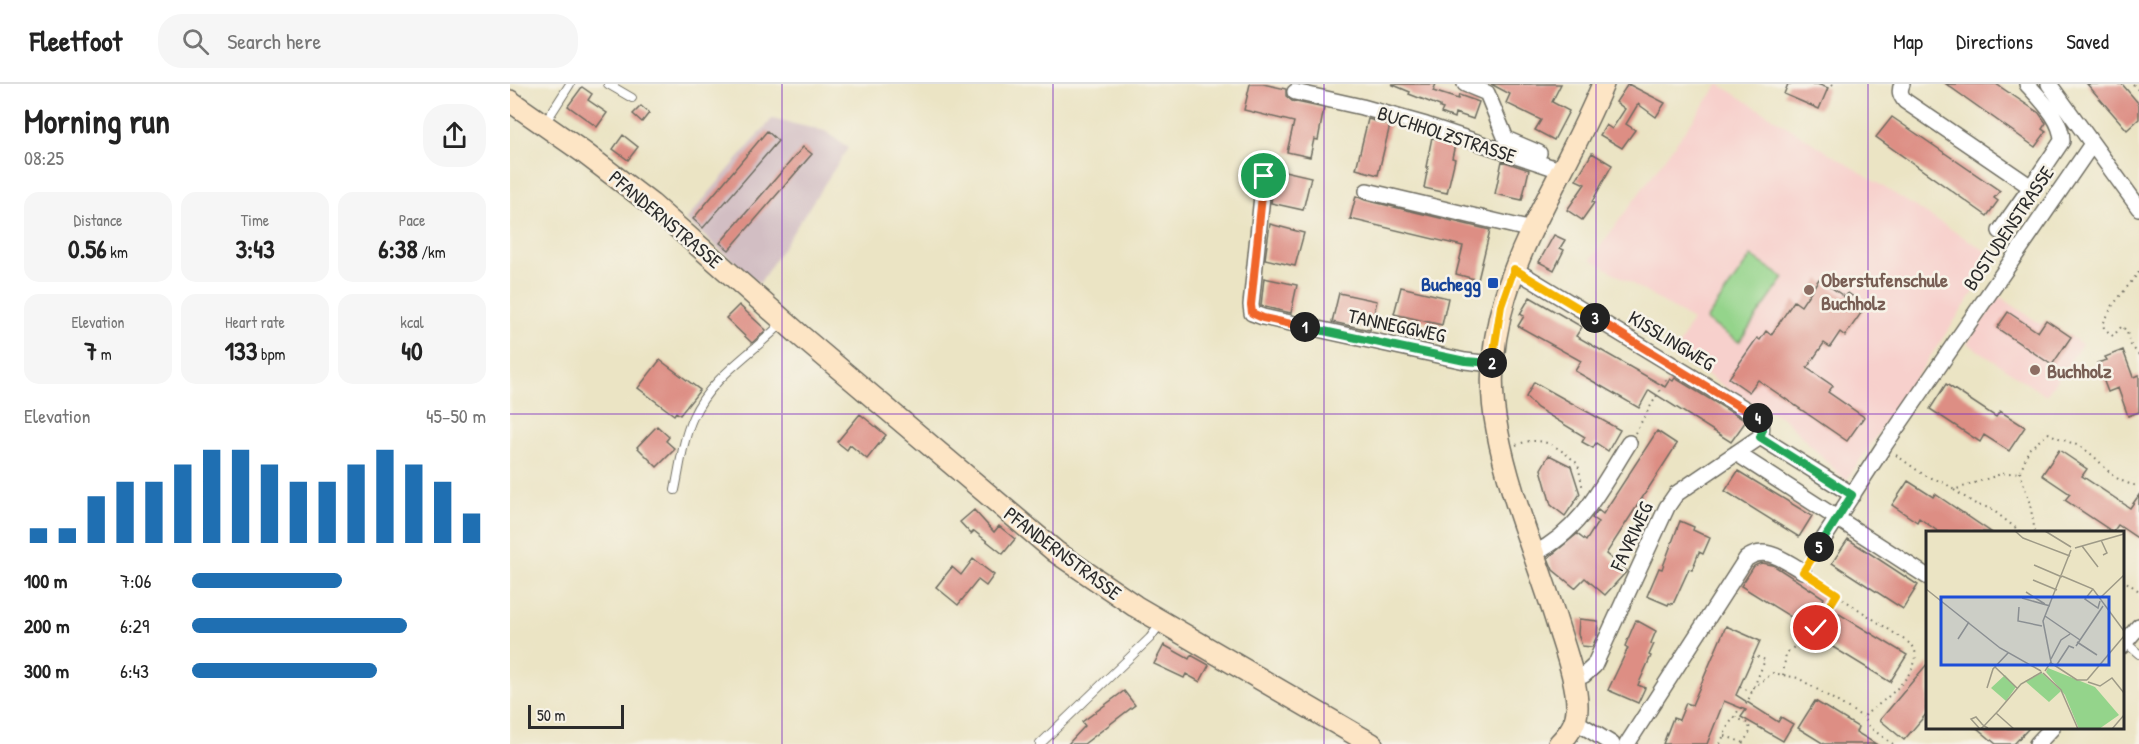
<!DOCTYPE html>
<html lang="en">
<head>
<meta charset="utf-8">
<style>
  body { margin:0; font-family:"Patrick Hand",sans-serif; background:#f6f6f6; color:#222; height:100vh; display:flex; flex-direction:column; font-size:22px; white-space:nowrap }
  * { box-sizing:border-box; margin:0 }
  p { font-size:20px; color:#767676 }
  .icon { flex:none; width:33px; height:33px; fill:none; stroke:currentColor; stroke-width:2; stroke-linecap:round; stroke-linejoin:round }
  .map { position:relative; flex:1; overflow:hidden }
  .drawer { display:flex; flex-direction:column; background:#fff; width:510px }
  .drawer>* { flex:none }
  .scale { position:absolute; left:18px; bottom:15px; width:96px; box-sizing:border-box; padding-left:6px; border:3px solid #2b2b2b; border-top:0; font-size:16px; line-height:21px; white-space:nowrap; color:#2b2b2b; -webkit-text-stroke:4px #f7f3e8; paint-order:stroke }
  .pin { position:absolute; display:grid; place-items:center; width:51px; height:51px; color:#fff; margin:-26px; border:3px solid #fff; border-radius:50%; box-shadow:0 2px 6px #0007 }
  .km { position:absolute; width:30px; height:30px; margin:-15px; border-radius:50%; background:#222; color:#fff; font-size:16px; line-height:30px; text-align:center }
  .round { display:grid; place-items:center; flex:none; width:63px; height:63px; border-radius:24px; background:#f6f6f6 }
  .overview { display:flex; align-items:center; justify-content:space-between; height:102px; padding:0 24px }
  h1 { font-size:33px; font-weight:800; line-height:45px }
  .metrics { display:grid; grid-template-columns:repeat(3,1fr); gap:9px; height:102px; padding:6px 24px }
  .metrics div { display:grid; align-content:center; border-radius:15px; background:#f6f6f6; text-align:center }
  .metrics b { font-size:26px; font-weight:800 }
  .metrics small { font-size:16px; font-weight:400 }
  .metrics p { font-size:16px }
  .chart { height:168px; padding:12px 24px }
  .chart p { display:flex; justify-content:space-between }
  .chart svg { width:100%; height:108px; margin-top:6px; stroke:#1f6fb2; stroke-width:6 }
  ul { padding:0 24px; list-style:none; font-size:20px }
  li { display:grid; grid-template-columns:96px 72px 1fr; align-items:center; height:45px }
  li i { height:15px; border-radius:8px; background:#1f6fb2 }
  header { display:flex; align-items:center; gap:36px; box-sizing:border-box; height:84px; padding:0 30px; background:#fff; border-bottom:2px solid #e0e0e0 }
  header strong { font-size:28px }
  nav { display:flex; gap:33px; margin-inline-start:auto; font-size:21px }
  .search { width:420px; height:54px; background:#f6f6f6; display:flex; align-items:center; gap:15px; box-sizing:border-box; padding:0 21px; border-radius:24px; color:#767676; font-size:22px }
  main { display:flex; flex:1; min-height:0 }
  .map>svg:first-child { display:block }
  .built { fill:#f7d0cc }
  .industrial { fill:#d2bec3 }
  .green { fill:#94d48b; stroke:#60805b; stroke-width:1.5 }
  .building { fill:#dd8e84 }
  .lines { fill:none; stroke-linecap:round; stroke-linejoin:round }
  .lane-casing { stroke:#6e6c61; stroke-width:10 }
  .street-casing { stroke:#6e6c61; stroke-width:18 }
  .secondary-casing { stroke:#6e6c61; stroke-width:24 }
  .path { stroke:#6e6c61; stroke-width:2; stroke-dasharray:1.5 4.5; stroke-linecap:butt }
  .lane { stroke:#fff; stroke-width:8 }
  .street { stroke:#fff; stroke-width:15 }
  .secondary { stroke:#fde5c5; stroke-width:21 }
  .split-1-casing { stroke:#fff; stroke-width:12 }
  .split-2-casing { stroke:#fff; stroke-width:12 }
  .split-3-casing { stroke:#fff; stroke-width:12 }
  .split-4-casing { stroke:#fff; stroke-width:12 }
  .split-5-casing { stroke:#fff; stroke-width:12 }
  .split-6-casing { stroke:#fff; stroke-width:12 }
  .split-1 { stroke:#f0652b; stroke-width:8 }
  .split-2 { stroke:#22a559; stroke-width:8 }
  .split-3 { stroke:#f5b400; stroke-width:8 }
  .split-4 { stroke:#f0652b; stroke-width:8 }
  .split-5 { stroke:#22a559; stroke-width:8 }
  .split-6 { stroke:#f5b400; stroke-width:8 }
  .grid { fill:none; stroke:#7b2cbf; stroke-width:1.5; stroke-opacity:0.55 }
  .transit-dot { fill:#1a4fb4; stroke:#f7f3e8; stroke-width:2 }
  .education-dot { fill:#8d6e63; stroke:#f7f3e8; stroke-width:2 }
  .labels { text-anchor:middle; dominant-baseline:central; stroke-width:5; stroke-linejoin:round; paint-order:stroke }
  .street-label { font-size:20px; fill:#2b2b2b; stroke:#f7f3e8 }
  .education-label { font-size:20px; font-weight:bold; fill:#785e54; stroke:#f7f3e8; text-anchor:start }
  .transit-label { font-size:20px; font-weight:bold; fill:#164399; stroke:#f7f3e8; text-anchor:end }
  .inset-road { fill:none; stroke:#9e9a87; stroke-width:1.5 }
  .view { fill:#1d4ed8; fill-opacity:0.15; stroke:#1d4ed8; stroke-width:3 }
  .inset-edge { fill:none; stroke:#2b2b2b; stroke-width:3 }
</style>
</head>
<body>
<header>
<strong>Fleetfoot</strong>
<div class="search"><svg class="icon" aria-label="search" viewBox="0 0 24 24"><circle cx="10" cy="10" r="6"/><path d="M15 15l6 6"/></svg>Search here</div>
<nav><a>Map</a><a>Directions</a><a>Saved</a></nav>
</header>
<main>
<section class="drawer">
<div class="overview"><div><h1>Morning run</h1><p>08:25</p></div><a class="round"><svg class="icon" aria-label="share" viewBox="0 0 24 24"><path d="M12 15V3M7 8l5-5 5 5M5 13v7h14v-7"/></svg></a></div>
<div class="metrics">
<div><p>Distance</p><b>0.56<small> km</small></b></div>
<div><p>Time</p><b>3:43</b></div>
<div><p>Pace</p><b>6:38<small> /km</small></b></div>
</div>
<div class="metrics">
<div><p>Elevation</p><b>7<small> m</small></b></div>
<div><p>Heart rate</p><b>133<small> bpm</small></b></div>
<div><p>kcal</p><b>40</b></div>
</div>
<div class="chart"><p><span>Elevation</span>45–50 m</p>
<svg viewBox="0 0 160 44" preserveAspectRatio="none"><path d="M5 44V38M15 44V38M25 44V25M35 44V19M45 44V19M55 44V12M65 44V6M75 44V6M85 44V12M95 44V19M105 44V19M115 44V12M125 44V6M135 44V12M145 44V19M155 44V32"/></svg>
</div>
<ul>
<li><b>100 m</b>7:06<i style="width:51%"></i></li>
<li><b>200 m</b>6:29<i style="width:73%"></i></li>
<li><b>300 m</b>6:43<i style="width:63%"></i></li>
</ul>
</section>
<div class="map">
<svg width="1629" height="660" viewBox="0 0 1629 660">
  <rect width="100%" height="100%" fill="#f7f3e8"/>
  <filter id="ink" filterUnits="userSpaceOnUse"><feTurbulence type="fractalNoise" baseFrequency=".0167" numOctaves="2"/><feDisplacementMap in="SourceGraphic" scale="12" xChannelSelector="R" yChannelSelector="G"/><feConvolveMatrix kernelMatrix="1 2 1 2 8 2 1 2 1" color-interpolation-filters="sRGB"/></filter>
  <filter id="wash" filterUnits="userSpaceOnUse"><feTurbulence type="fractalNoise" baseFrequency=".008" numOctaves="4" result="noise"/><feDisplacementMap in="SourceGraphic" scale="24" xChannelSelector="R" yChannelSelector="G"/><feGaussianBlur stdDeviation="1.35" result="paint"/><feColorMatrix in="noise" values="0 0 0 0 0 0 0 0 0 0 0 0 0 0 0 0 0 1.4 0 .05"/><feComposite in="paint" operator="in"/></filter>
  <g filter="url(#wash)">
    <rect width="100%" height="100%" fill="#ebe4c4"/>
    <path class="built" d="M1209,0L1487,174L1336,397L1272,333L1236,317L1165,269L1182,236L1081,175Z
      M1489,212L1532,241L1536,236L1572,260L1536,312L1457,259Z"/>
    <path class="industrial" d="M262,35L315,47L338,64L249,200L176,136Z"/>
    <path class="green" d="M1241,172L1274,194L1229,258L1196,236Z"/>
    <g id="blocks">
      <path class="building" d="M740,0H753L776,5V12L782,17L814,24L808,56L804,55L800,73L777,68L784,38L734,26Z
        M881,0H926L923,7L948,15L949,11L969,18L963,35L945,29L944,34L931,29L933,25L930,24V22L899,10L900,8Z
        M981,0H1051L1042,18L1059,27L1044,56L1025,46L1031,36L996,19L1000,10Z
        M1118,0L1155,19L1146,33L1128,20L1116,40L1125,46L1112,64L1090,51L1096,41L1102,45L1115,25L1106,18Z
        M1278,0H1307L1318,4L1309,25L1274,10Z
        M1436,0H1486L1529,29L1536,39L1532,45L1536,48L1525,63Z
        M1577,0H1612L1629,20V35L1617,46Z
        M72,3L82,10L78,16L97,29L87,43L58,22Z
        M131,22L139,29L132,38L123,30Z
        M1382,33L1490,107L1484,114L1488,117L1477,132L1366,53Z
        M858,35L880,41L868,91L846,85Z
        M257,47L268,57L193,144L183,135Z
        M113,51L128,63L118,76L103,65Z
        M922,53L945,61L942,74L945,75L937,109L914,104L918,83H916Z
        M293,63L302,70L219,166L210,159Z
        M1082,69L1102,81L1082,118L1084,119L1072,136L1057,126L1075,100L1066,96Z
        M992,77L1019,86L1012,116L985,110Z
        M766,85L801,93L793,126L761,119Z
        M846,112L855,116L980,146L968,196L946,190L953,162L840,135Z
        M760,140L794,149L785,182L755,175Z
        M1044,151L1055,156L1050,164L1054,166L1044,186L1029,178Z
        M754,194L787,201L781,229L751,222Z
        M1309,195L1335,213L1338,209L1356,222L1335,252L1330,248L1320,263L1314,259L1297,284L1323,302L1318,308L1354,333L1337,357L1248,296L1239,308L1219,294L1247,254L1250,256L1256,247L1261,251L1284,217L1291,222Z
        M891,203L938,214L932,241L884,230Z
        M829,209L867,217L860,246L822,238Z
        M1020,213L1072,243L1066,252L1155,303L1160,295L1163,297L1165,294L1236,337L1221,358L1139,306L1129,324L1065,287L1071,277L1008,242L1014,232L1010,230Z
        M229,221L256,246L242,259L216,234Z
        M1498,228L1528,248L1536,236L1561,253L1542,281L1487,244Z
        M1613,266L1623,293L1629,291V328L1618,332L1608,304L1598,308L1587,279L1597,276L1595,273Z
        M150,276L190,306L170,331L166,328L164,331L128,304Z
        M1024,298L1110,346L1098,367L1086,359L1083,364L1072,358L1075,353L1027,324L1016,313Z
        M1436,300L1486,333L1490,327L1515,343L1499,367L1474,351L1470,358L1420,325Z
        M350,330L376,351L357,375L340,361L337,366L327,358Z
        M147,342L159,353L156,357L165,365L147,383L127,363Z
        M1147,347L1167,360L1096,470L1117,487L1095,511L1075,494L1065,504L1043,486L1038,474L1067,450L1076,457L1088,438L1082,434L1088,426L1093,430Z
        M1549,366L1577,385L1572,392L1620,424L1629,411V455L1608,441L1603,448L1555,416L1560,410L1532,391Z
        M1039,371L1061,382L1070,410L1055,432L1041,421L1031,385Z
        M1228,387L1302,432L1289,453L1215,407Z
        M1398,397L1423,413L1425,410L1481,448H1429L1409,434L1407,438L1382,421Z
        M464,426L484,448L489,442L505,455L493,470L464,447L461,450L450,438Z
        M1170,437L1184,443L1183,446L1200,454L1193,470L1189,468L1182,486L1179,485L1163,520L1159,519L1158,521L1137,512L1149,484L1152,485Z
        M1338,455L1408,501L1393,525L1322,479Z
        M463,475L484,491L476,502L468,496L448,521L426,503L442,483L451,491Z
        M1251,479L1263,481L1314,514L1311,519L1397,571L1380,598L1308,554L1310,551L1231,502L1244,482Z
        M1069,535L1088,537L1087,552L1082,563L1072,562L1068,550Z
        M1126,536L1146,547L1141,559L1144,560L1139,571L1141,572L1128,601L1135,604L1128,619L1098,606L1118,564L1115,562Z
        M1216,542L1250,557L1226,611L1268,638L1271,633L1283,640L1273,657L1231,633L1236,626L1214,617L1197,660H1153L1163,634L1169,636L1176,619L1182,621Z
        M654,561L679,575L681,571L699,581L690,598L676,590L674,594L644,580Z
        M1418,579V628L1394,656L1370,636Z
        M614,607L625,621L574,660H558L575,642L572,638Z
        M1305,617L1348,643L1346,648L1366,660H1314L1288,644Z
        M1467,644H1519L1504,660H1486Z"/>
    </g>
  </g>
  <g filter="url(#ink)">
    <use href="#blocks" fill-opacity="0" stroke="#6e6c61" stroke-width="1.5"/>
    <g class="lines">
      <g class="lane-casing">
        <path id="lane" d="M98,0L122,14
          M35,39L60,0
          M165,406C170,382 173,355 183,333C201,293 242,270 272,239
          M1616,559L1629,570
          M530,660L640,554L651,539"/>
      </g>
      <g class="street-casing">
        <path id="street" d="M955,0L977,9L996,55L1029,69
          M1392,0C1389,7 1390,11 1395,17L1521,103L1552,57C1552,35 1530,15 1517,0
          M1539,0L1629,124
          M785,8L852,23L916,41L1053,87
          M754,92L741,221L742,229L753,233L955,277L982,280
          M857,107L1022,146
          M1490,147L1521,103
          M1004,185L1245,331C1252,338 1253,343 1250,353
          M1250,353L1343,411
          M1226,369L1418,493
          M1305,468L1374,362L1582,60
          M1025,469C1071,447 1093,400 1119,359
          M1612,562L1629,542
          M1062,596L1074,591L1084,582L1157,423L1166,410L1250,353
          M1065,637L1102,660
          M1117,660L1236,475C1256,460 1274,477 1293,487
          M1527,660L1542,644"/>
      </g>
      <g class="secondary-casing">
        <path id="secondary" d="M0,17L73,68L141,120L292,253L546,468L625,522L862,660
          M1049,660C1059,650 1067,639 1067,625C1068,603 1057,571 1050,549C1030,481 1000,415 987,345C961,212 1046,116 1093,0"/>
      </g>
      <path class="path" d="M1322,0L1323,1
        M1623,0L1629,7
        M1629,188L1603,221L1593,240L1594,244L1603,252L1612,242L1617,248L1620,260L1629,271
        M1125,349L1157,294
        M1006,361C1033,350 1048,363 1068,380L1073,406
        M1386,371L1414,391L1435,399L1444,406L1491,390L1510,388L1519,365L1539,349C1550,356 1563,358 1574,365C1597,380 1598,397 1629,402
        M1510,388L1520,420L1525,448
        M1444,406L1467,421L1480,424L1511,448
        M1303,495L1402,561C1419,583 1373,618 1356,630L1354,633L1359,643L1383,660
        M1612,495L1629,507
        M1273,591L1276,569C1303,550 1309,537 1327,510
        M1230,603L1242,608
        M1244,603L1255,576L1244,571
        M1225,633L1239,640L1240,648L1233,659
        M1215,652L1237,660
        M1210,660L1218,642L1228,627L1237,619L1244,603L1263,589L1288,594L1353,633"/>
      <use href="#lane" class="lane"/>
      <use href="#street" class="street"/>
      <use href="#secondary" class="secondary"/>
    </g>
  </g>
  <g class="lines" filter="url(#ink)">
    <g class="split-1-casing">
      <path id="split-1" d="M754,92L741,221L742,229L753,234L795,243"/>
    </g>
    <g class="split-2-casing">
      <path id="split-2" d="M795,243L955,277L982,279"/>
    </g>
    <g class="split-3-casing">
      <path id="split-3" d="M982,279L991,222L1004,185L1085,234"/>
    </g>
    <g class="split-4-casing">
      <path id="split-4" d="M1085,234L1248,334"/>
    </g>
    <g class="split-5-casing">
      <path id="split-5" d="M1248,334L1253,345L1250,353L1342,411L1309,463"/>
    </g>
    <g class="split-6-casing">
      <path id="split-6" d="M1306,544L1327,510L1293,488L1309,463"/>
    </g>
    <use href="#split-1" class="split-1"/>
    <use href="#split-2" class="split-2"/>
    <use href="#split-3" class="split-3"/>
    <use href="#split-4" class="split-4"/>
    <use href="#split-5" class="split-5"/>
    <use href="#split-6" class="split-6"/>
  </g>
  <path class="grid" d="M272,0V660M543,0V660M814,0V660M1086,0V660M1358,0V660M0,330H1629"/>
  <rect class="transit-dot" x="977" y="193" width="12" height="12" rx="3"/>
  <g class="education-dot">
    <circle cx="1299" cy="206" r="6"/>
    <circle cx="1525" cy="286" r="6"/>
  </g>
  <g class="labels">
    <g class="street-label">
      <text transform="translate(937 50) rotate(18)">BUCHHOLZSTRASSE</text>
      <text transform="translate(156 135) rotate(40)">PFANDERNSTRASSE</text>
      <text transform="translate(1498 144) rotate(-56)">BOSTUDENSTRASSE</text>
      <text transform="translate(887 241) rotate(12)">TANNEGGWEG</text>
      <text transform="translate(1162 256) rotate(31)">KISSLINGWEG</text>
      <text transform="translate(1121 452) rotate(-65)">FAVRIWEG</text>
      <text transform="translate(553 469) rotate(37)">PFANDERNSTRASSE</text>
    </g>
    <g class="education-label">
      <text x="1311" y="195">Oberstufenschule<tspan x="1311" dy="23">Buchholz</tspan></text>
      <text x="1537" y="286">Buchholz</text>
    </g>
    <g class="transit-label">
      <text x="971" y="199">Buchegg</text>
    </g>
  </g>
  <g transform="translate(1416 447)">
    <rect width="198" height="198" fill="#ebe4c4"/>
    <path d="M122,137L169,156L193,184L173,198H153L139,164L120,141ZM116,142L135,160L123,171L99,150ZM79,144L90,156L80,170L65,157Z" fill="#94d48b"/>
    <path class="inset-road" d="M89,0L97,7L144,25M119,0L145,16M175,9L181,22L177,24M156,15L172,36M149,17L198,3M108,34L136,46M136,45L167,58L198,100M107,49L131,59M0,58L74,117L115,140M167,58L159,68L172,77L174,70M100,61L119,73M96,67L124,75M174,67L198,44M93,76L92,90L116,95M119,85L154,109M32,108L43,91M151,111L171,124M150,115L177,75M125,128L135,109L144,103M125,132L151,149H161M130,135L143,115L148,117M69,136L91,157M119,140L125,131L117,90L145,19M117,142L135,159L152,198M161,149L198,105M162,151L174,155L186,147L198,162M61,157L67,138L82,122M70,182L88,198M62,197L58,195L56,193L50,186L45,188L54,198L58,195L73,179L95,153L116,141M186,198L198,184"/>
    <path class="view" d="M15,66H183V134H15Z"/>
    <rect width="198" height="198" class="inset-edge"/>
  </g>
</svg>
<div class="scale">50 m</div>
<div class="pin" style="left:754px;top:92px;background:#1e9e55"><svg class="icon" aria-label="arrive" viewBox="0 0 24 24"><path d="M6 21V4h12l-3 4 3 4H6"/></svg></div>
<div class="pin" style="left:1306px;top:544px;background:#d93025"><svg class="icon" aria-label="check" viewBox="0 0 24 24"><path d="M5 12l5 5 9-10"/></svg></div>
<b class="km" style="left:795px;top:243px">1</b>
<b class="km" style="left:982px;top:279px">2</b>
<b class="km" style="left:1085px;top:234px">3</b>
<b class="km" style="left:1248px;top:334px">4</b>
<b class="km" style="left:1309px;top:463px">5</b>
</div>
</main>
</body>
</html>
